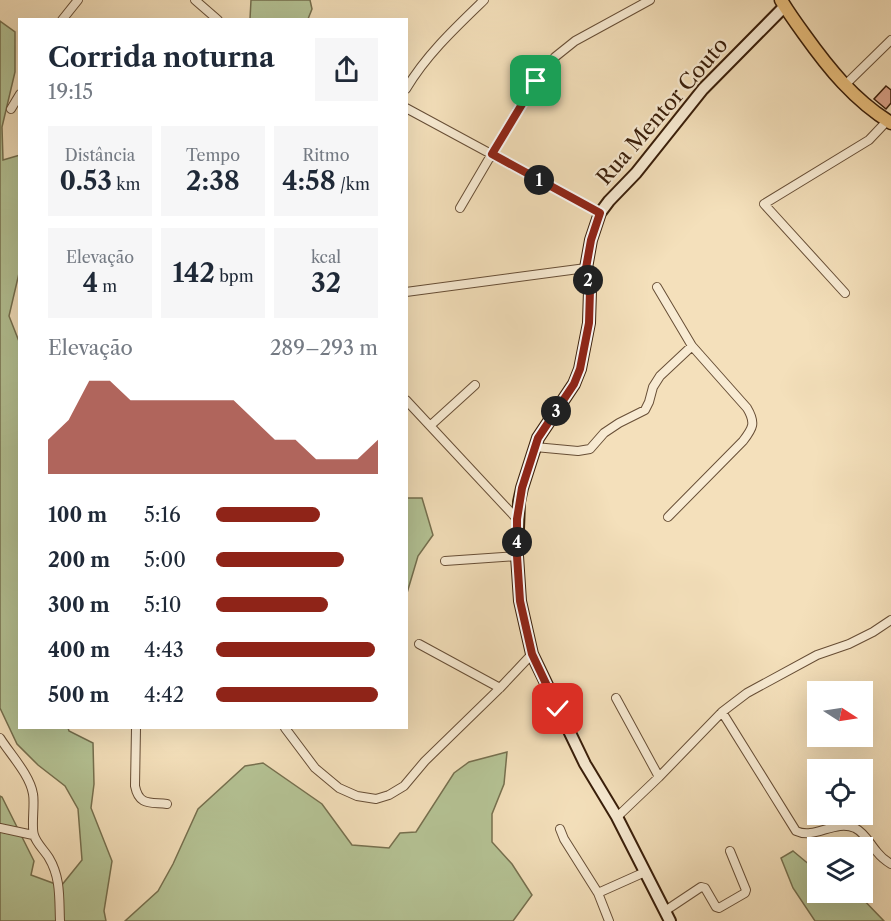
<!DOCTYPE html>
<html lang="pt">
<head>
<meta charset="utf-8">
<style>
  body { margin:0; font-family:"Libre Caslon Text",serif; background:#f6f6f7; color:#1f2937; height:100vh; display:flex; flex-direction:column; font-size:22px; white-space:nowrap }
  * { box-sizing:border-box; margin:0 }
  p { font-size:20px; color:#747a83 }
  .icon { flex:none; width:33px; height:33px; fill:none; stroke:currentColor; stroke-width:2; stroke-linecap:round; stroke-linejoin:round }
  .map { position:relative; flex:1; overflow:hidden }
  .drawer { position:absolute; left:18px; top:18px; width:390px; height:711px; display:flex; flex-direction:column; background:#fff; border-radius:0px; box-shadow:0 6px 24px #0002 }
  .drawer>* { flex:none }
  .needle { width:39px; rotate:102deg }
  .buttons { position:absolute; left:807px; top:681px; display:grid; gap:12px }
  .buttons a { display:grid; place-items:center; width:66px; height:66px; border-radius:0px; background:#fff; box-shadow:0 6px 24px #0002; font-size:30px }
  .pin { position:absolute; display:grid; place-items:center; width:51px; height:51px; color:#fff; margin:-26px; border-radius:12px; box-shadow:0 3px 9px #0006 }
  .km { position:absolute; width:30px; height:30px; margin:-15px; border-radius:50%; background:#222; color:#fff; font-size:16px; line-height:30px; text-align:center }
  .round { display:grid; place-items:center; flex:none; width:63px; height:63px; border-radius:0px; background:#f6f6f7 }
  .overview { display:flex; align-items:center; justify-content:space-between; height:102px; padding:0 30px }
  h1 { font-size:27px; font-weight:700; line-height:45px }
  .metrics { display:grid; grid-template-columns:repeat(3,1fr); gap:9px; height:102px; padding:6px 30px }
  .metrics div { display:grid; align-content:center; border-radius:0px; background:#f6f6f7; text-align:center }
  .metrics b { font-size:26px; font-weight:700 }
  .metrics small { font-size:16px; font-weight:400 }
  .metrics p { font-size:16px }
  .chart { height:168px; padding:12px 30px }
  .chart p { display:flex; justify-content:space-between }
  .chart svg { width:100%; height:108px; margin-top:6px; fill:#8f2418; opacity:.7 }
  ul { padding:0 30px; list-style:none; font-size:20px }
  li { display:grid; grid-template-columns:96px 72px 1fr; align-items:center; height:45px }
  li i { height:15px; border-radius:8px; background:#8f2418 }
  .map>svg:first-child { display:block }
  .green { fill:#b5c395; stroke:#76704f; stroke-width:1.5 }
  .building { fill:#dda68e; stroke:#381d09; stroke-width:1.5 }
  .lines { fill:none; stroke-linecap:round; stroke-linejoin:round }
  .street-casing { stroke:#674e36; stroke-width:10 }
  .secondary-casing { stroke:#381d09; stroke-width:14 }
  .primary-casing { stroke:#381d09; stroke-width:15 }
  .street { stroke:#f8ebd3; stroke-width:8 }
  .secondary { stroke:#f8ebd3; stroke-width:10 }
  .primary { stroke:#eac07e; stroke-width:12 }
  .route-casing { stroke:#fff; stroke-width:12 }
  .route { stroke:#8f2418; stroke-width:8 }
  .labels { text-anchor:middle; dominant-baseline:central; stroke-width:4.5; stroke-linejoin:round; paint-order:stroke }
  .street-label { font-size:21px; fill:#381d09; stroke:#f8ebd3 }
</style>
</head>
<body>
<div class="map">
<svg width="891" height="921" viewBox="0 0 891 921">
  <rect width="100%" height="100%" fill="#f4e0bb"/>
  <filter id="stains"><feTurbulence type="fractalNoise" baseFrequency=".00333" numOctaves="4"/><feColorMatrix values="0 0 0 0 .2 0 0 0 0 .09 0 0 0 0 .02 0 0 0 .5 -.17"/></filter>
  <radialGradient id="worn" r=".72"><stop offset=".6" stop-color="#630" stop-opacity="0"/><stop offset="1" stop-color="#630" stop-opacity=".3"/></radialGradient>
  <path class="green" d="M251,0H310L312,9L308,19H250Z
    M0,21L15,32V72L2,127L3,160L20,155V269L9,316L20,344V728H68L69,731L93,743L94,784L91,808L112,861L104,911L106,921H0V796L2,797L34,861L31,875L61,886L82,860L78,809L65,786L38,765L17,744L0,708Z
    M407,498H422L433,535L418,556L407,593Z
    M507,752L504,784L492,814V842L512,864L532,895L513,921H125L158,891L173,864L198,809L245,766L263,763L322,804L352,845L389,848L400,833L416,832L454,773L469,762Z
    M793,851L817,871L818,892L857,893L884,921H815L793,888L781,858Z"/>
  <path class="building" d="M886,86L891,90V103L886,109L874,99Z"/>
  <g class="lines">
    <g class="street-casing">
      <path id="street" d="M195,0L218,20
        M62,20L78,0
        M844,86L891,40
        M406,89C426,55 456,27 484,0
        M406,108L600,213
        M11,109L20,94
        M460,208L517,111L546,67L555,57L575,41L650,0
        M657,287L692,346L747,408C756,423 753,428 743,441L668,517
        M406,292L586,268
        M845,293L764,204L869,140L887,121
        M406,400L517,519
        M431,425L475,385
        M535,447L578,451L590,449L604,433L619,423L645,410L649,402L653,387L660,376L692,346
        M445,561L517,556
        M419,644L500,688
        M616,698L659,777
        M722,712L796,831C815,840 835,819 855,828C865,833 870,844 877,852C881,857 886,861 891,864
        M136,728L135,786C139,806 150,802 167,804
        M285,728L315,768L339,788L357,796L376,799L389,795L404,786L425,761L500,688L532,654
        M0,738C10,754 30,775 33,794C35,804 31,827 34,835C36,843 45,851 49,858C61,878 59,899 60,921
        M617,817L659,777L722,712L747,693L817,655L849,644L873,632L891,620
        M0,828L33,835
        M560,829L564,839L598,893L609,921
        M598,893L645,872
        M665,911L701,887L705,888L716,907L719,908L745,893L746,890L730,851"/>
    </g>
    <g class="secondary-casing">
      <path id="secondary" d="M670,921L617,817L585,764L532,654L520,601L517,556L519,502L522,488L538,438L574,384L580,369L589,323L590,290L586,268L591,240L600,213L609,201L636,173L703,89L784,7"/>
    </g>
    <g class="primary-casing">
      <path id="primary" d="M781,0C788,12 796,23 804,34C829,69 854,100 891,123"/>
    </g>
    <use href="#street" class="street"/>
    <use href="#secondary" class="secondary"/>
    <use href="#primary" class="primary"/>
  </g>
  <g class="lines">
    <g class="route-casing">
      <path id="route" d="M536,81L492,154L600,213L591,240L586,268L590,290L589,323L580,369L574,384L538,438L522,488L517,519V556L520,601L532,654L558,709"/>
    </g>
    <use href="#route" class="route"/>
  </g>
  <g class="labels">
    <g class="street-label">
      <text transform="translate(662 111) rotate(-49)">Rua Mentor Couto</text>
    </g>
  </g>
  <rect width="100%" height="100%" filter="url(#stains)"/>
  <rect width="100%" height="100%" fill="url(#worn)"/>
</svg>
<div class="buttons">
<a><svg class="needle" viewBox="-14 -14 28 28"><path d="M0-13l5 13h-10z" fill="#e53935"/><path d="M0 13l5-13h-10z" fill="#747a83"/></svg></a>
<a><svg class="icon" aria-label="locate" viewBox="0 0 24 24"><circle cx="12" cy="12" r="6"/><path d="M12 2v4M12 18v4M2 12h4M18 12h4"/></svg></a>
<a><svg class="icon" aria-label="layers" viewBox="0 0 24 24"><path d="M12 4l9 5-9 5-9-5zM3 14l9 5 9-5"/></svg></a>
</div>
<div class="pin" style="left:536px;top:81px;background:#1e9e55"><svg class="icon" aria-label="arrive" viewBox="0 0 24 24"><path d="M6 21V4h12l-3 4 3 4H6"/></svg></div>
<div class="pin" style="left:558px;top:709px;background:#d93025"><svg class="icon" aria-label="check" viewBox="0 0 24 24"><path d="M5 12l5 5 9-10"/></svg></div>
<b class="km" style="left:539px;top:180px">1</b>
<b class="km" style="left:588px;top:280px">2</b>
<b class="km" style="left:556px;top:411px">3</b>
<b class="km" style="left:517px;top:542px">4</b>
<section class="drawer">
<div class="overview"><div><h1>Corrida noturna</h1><p>19:15</p></div><a class="round"><svg class="icon" aria-label="share" viewBox="0 0 24 24"><path d="M12 15V3M7 8l5-5 5 5M5 13v7h14v-7"/></svg></a></div>
<div class="metrics">
<div><p>Distância</p><b>0.53<small> km</small></b></div>
<div><p>Tempo</p><b>2:38</b></div>
<div><p>Ritmo</p><b>4:58<small> /km</small></b></div>
</div>
<div class="metrics">
<div><p>Elevação</p><b>4<small> m</small></b></div>
<div><b>142<small> bpm</small></b></div>
<div><p>kcal</p><b>32</b></div>
</div>
<div class="chart"><p><span>Elevação</span>289–293 m</p>
<svg viewBox="0 0 160 44" preserveAspectRatio="none"><path d="M0 44V30L10 22L20 6L30 6L40 14L50 14L60 14L70 14L80 14L90 14L100 22L110 30L120 30L130 38L140 38L150 38L160 30V44z"/></svg>
</div>
<ul>
<li><b>100 m</b>5:16<i style="width:64%"></i></li>
<li><b>200 m</b>5:00<i style="width:79%"></i></li>
<li><b>300 m</b>5:10<i style="width:69%"></i></li>
<li><b>400 m</b>4:43<i style="width:98%"></i></li>
<li><b>500 m</b>4:42<i style="width:100%"></i></li>
</ul>
</section>
</div>
</body>
</html>
